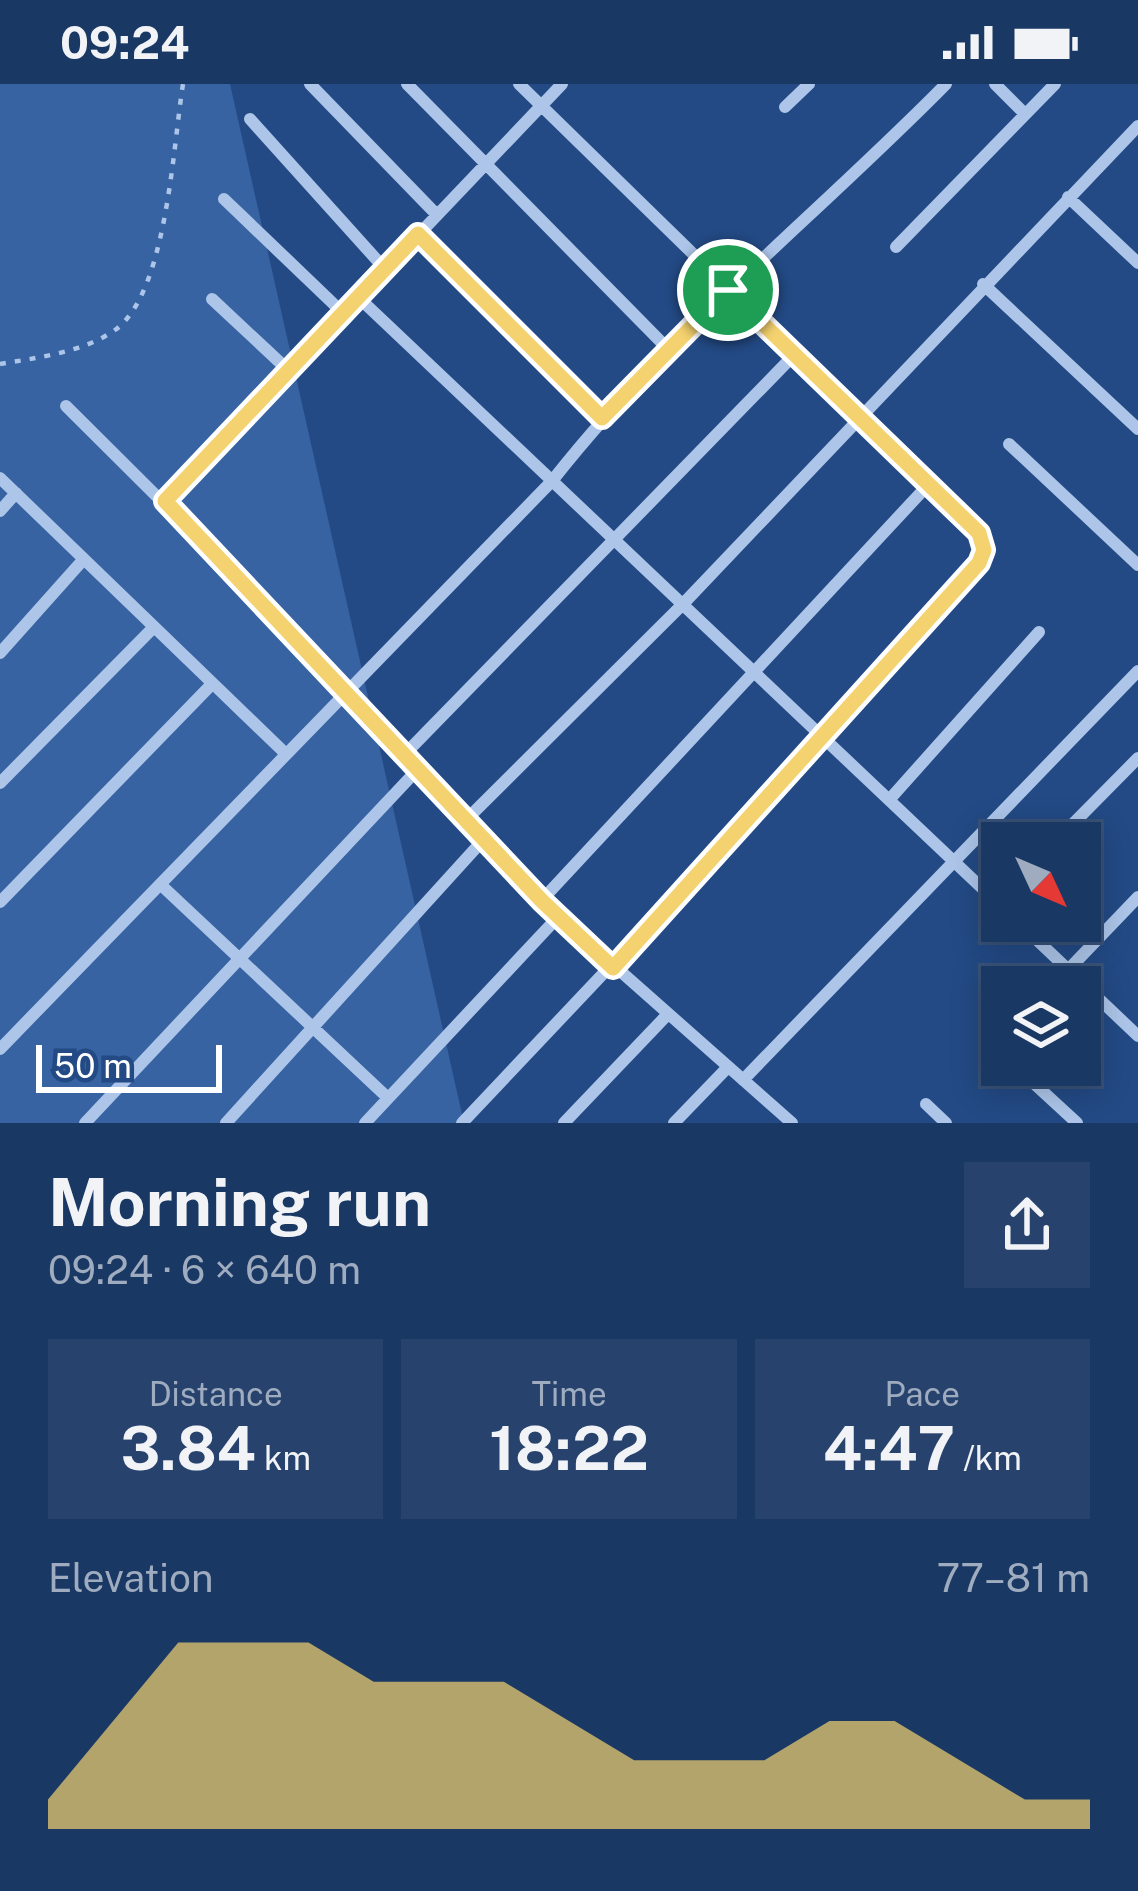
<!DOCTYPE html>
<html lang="en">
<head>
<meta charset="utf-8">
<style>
  body { margin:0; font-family:"Public Sans",sans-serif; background:#27436d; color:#f1f3f6; height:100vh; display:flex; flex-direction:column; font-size:45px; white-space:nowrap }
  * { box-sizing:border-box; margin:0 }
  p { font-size:39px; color:#9facbf }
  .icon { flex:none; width:66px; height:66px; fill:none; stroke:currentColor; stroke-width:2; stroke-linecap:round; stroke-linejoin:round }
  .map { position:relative; height:1039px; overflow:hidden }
  .sheet { display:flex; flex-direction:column; background:#1a3864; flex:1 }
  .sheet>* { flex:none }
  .needle { width:78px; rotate:134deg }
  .buttons { position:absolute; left:981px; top:738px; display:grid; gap:24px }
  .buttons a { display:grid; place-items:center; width:120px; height:120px; border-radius:0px; background:#1a3864; box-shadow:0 6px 30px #0003,0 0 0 3px #385278; font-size:60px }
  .scale { position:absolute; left:36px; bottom:30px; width:186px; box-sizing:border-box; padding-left:12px; border:6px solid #fff; border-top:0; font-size:33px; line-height:42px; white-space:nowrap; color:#fff; -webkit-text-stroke:9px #234a85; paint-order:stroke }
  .pin { position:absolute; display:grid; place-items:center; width:102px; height:102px; color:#fff; margin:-51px; border:6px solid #fff; border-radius:50%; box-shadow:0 3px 12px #0007 }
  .round { display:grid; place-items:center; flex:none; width:126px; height:126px; border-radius:0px; background:#27436d }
  .overview { display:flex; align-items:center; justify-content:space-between; height:204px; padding:0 48px }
  h1 { font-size:66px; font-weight:700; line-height:90px }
  .metrics { display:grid; grid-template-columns:repeat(3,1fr); gap:18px; height:204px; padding:12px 48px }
  .metrics div { display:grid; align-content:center; border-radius:0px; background:#27436d; text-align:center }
  .metrics b { font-size:60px; font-weight:700 }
  .metrics small { font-size:33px; font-weight:400 }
  .metrics p { font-size:33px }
  .chart { height:336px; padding:24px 48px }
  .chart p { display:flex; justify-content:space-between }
  .chart svg { width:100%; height:216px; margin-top:12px; fill:#f4d26f; opacity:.7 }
  .status { display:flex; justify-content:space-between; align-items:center; height:84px; padding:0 60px; background:#1a3864; direction:ltr }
  .status svg { height:33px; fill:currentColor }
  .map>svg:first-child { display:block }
  .green { fill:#3763a2 }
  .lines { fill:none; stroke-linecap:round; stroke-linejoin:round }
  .path { stroke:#acc5e9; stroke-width:4.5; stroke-dasharray:6 9; stroke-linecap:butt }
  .minor { stroke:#acc5e9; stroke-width:12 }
  .route-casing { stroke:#fff; stroke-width:24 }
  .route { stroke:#f4d26f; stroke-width:15 }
</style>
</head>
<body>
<div class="status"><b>09:24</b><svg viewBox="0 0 49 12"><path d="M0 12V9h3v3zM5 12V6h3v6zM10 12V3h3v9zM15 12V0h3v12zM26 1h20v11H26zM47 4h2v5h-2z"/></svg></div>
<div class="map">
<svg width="1138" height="1039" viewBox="0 0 1138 1039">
  <rect width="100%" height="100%" fill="#234a85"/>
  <path class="green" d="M0,0H230L464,1039H0Z"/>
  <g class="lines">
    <path class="path" d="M0,280C36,274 84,268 115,246C167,209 173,61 183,0"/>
    <path class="minor" d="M310,0L437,131
      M407,0L669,266
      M995,0L1025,30
      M785,23L809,0
      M250,35L385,185
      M1068,113L1138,179
      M224,115L343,229
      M418,150L602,334
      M896,163L1055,0
      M983,200L1138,345
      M358,213L1002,823
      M212,215L288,286
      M66,322L279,534L541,817L792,1039
      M1009,360L1138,481
      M0,394L286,670
      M165,417L562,0
      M0,427L16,409
      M0,569L83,476
      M405,670L794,271
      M0,699L152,545
      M889,716L1039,548
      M466,736L683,520L1138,42
      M1054,759L1138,674
      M160,800L388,1014
      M541,817L928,401
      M0,818L212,600
      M1017,837L1138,952
      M1068,886L1138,813
      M988,957L1002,970
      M0,965L552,397C668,249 815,133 946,0
      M1014,981L1077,1039
      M743,996L1138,587
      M926,1020L946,1039
      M85,1039L419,684
      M226,1039L484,755
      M365,1039L558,833
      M462,1039L825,655L979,479L984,466L979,449L519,0
      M564,1039L667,931
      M674,1039L728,983"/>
  </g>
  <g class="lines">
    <g class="route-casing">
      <path id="route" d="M418,150L602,334L728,206L979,449L984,466L979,479L613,884L542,817L165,417Z"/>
    </g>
    <use href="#route" class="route"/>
  </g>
</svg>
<div class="buttons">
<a><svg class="needle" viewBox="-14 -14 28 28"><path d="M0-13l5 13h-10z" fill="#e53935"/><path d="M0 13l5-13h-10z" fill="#9facbf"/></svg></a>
<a><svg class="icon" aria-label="layers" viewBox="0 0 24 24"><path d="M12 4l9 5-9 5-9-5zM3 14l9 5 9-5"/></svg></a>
</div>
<div class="scale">50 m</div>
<div class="pin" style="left:728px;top:206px;background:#1e9e55"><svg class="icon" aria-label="arrive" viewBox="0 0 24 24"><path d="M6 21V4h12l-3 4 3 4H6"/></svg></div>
</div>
<section class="sheet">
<div class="overview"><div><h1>Morning run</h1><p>09:24 · 6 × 640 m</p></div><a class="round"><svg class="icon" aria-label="share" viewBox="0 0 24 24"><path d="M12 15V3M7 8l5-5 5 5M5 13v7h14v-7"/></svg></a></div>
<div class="metrics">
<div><p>Distance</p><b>3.84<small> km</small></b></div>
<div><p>Time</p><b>18:22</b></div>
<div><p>Pace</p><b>4:47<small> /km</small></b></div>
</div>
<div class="chart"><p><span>Elevation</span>77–81 m</p>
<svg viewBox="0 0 160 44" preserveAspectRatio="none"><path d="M0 44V38L10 22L20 6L30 6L40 6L50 14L60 14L70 14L80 22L90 30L100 30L110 30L120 22L130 22L140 30L150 38L160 38V44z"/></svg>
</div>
</section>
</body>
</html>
